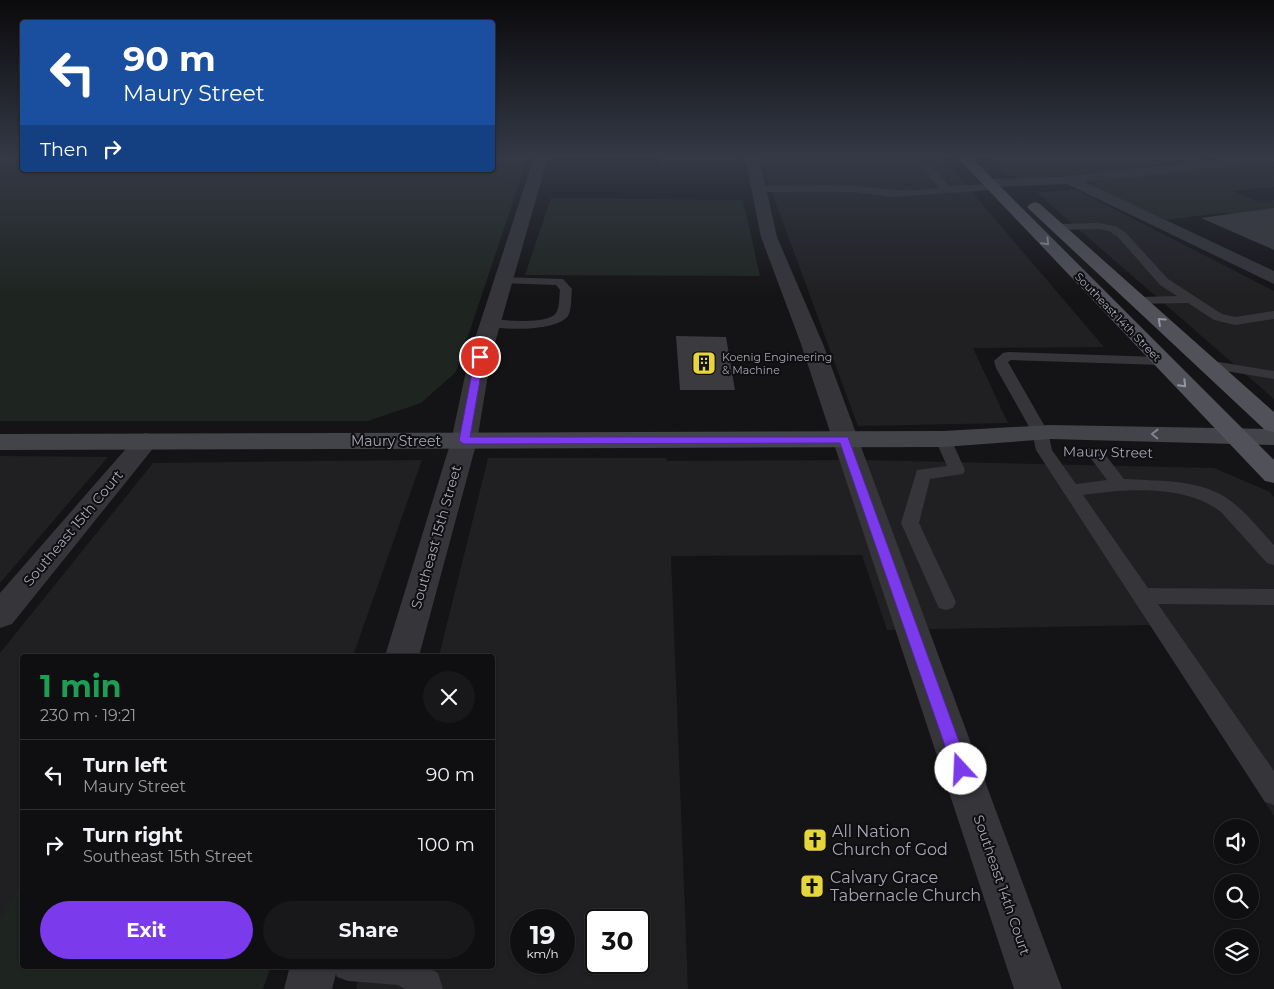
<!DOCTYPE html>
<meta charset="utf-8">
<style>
:root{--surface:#0f0e10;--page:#181719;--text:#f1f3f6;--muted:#9b9c9f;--line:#2f2e30;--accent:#7c3aed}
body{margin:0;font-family:Montserrat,sans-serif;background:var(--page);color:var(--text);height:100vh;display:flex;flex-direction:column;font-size:19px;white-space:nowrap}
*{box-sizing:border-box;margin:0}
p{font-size:16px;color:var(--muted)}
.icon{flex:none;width:28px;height:28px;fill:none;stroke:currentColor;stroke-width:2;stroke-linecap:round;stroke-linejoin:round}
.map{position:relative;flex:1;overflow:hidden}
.sheet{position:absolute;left:20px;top:654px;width:475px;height:315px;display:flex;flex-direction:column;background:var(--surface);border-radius:5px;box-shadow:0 1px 4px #0004,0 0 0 1px var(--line)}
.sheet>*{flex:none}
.guide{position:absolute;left:20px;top:20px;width:475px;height:152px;border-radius:5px;box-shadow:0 1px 4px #0004,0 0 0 1px var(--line);background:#1a4fa0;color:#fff;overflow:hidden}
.buttons{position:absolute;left:1214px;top:819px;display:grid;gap:10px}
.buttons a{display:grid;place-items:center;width:45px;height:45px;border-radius:50%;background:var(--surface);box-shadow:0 1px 4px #0004,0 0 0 1px var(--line);font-size:25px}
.speed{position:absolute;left:510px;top:909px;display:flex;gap:10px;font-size:25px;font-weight:700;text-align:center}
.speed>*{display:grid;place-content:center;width:65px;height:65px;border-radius:50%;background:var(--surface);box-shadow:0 1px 4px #0004,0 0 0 1px var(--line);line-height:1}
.speed small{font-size:12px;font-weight:400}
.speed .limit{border:2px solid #111;border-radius:8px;background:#fff;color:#111}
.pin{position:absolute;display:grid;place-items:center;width:42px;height:42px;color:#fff;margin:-21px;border:2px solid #fff;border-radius:50%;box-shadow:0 1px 5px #0007}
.me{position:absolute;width:55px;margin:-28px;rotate:340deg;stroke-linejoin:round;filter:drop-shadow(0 0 4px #0008)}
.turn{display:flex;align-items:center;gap:18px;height:105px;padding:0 20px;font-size:22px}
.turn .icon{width:65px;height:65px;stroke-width:2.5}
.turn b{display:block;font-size:35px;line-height:42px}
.then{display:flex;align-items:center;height:48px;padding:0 20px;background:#0003;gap:10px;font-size:19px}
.round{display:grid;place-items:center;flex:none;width:52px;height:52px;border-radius:26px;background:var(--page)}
.head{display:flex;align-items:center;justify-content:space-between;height:85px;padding:0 20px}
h1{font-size:30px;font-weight:700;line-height:38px;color:#1e9e55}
.action{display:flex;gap:10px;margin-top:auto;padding:10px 20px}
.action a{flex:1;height:58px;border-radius:30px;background:var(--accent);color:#fff;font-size:20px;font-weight:700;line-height:58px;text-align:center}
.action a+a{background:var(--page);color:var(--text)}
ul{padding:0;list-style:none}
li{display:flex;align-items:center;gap:15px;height:70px;padding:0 20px;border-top:1px solid var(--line)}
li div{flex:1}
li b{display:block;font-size:19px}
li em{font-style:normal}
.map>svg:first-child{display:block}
.built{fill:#202022;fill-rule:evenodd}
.green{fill:#1e2520}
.building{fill:#3b3b3f}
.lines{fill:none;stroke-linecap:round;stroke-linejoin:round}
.service{fill:#35353a;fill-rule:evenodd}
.minor{fill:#35353a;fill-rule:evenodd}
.tertiary{fill:#35353a;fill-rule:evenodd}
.secondary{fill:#43434a;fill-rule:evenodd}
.primary{fill:#515159;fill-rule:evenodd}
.oneway{stroke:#9596a3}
.oneway2{stroke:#838490}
.route{fill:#7c3aed;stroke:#51269a}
.labels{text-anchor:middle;stroke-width:4;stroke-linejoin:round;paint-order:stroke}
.far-street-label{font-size:11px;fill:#a6a7b5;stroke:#0f0e10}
.far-poi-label{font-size:11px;fill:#a6a7b5;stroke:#0f0e10;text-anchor:start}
.street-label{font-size:14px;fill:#a6a7b5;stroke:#0f0e10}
.near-poi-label{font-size:16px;fill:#a6a7b5;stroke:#0f0e10;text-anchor:start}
</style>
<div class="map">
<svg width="1274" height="989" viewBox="0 0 1274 989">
<rect width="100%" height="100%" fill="#141315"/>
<path class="built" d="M 761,157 L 942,157 L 1104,347 L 973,348 L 1008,423 L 858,426 L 760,160 Z
M 1075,189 L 1274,291 L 1274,399 L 1037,193 Z
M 0,456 L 108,457 L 0,583 Z
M 488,458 L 666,458 L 667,461 L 861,460 L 1214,468 L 1270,492 L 1274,497 L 1274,816 L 1151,625 L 887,630 L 862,555 L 671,556 L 688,989 L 356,989 L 362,966 L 492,966 L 492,656 L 439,656 ZM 521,920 L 564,920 L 564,962 L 521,962 ZM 596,920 L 639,920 L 639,962 L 596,962 Z
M 422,460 L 353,656 L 22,656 L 22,966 L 0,989 L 0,653 L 153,463 Z"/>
<path class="green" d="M 0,157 L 22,157 L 22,170 L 492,170 L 493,157 L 528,157 L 456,372 L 421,403 L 368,421 L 0,421 Z
M 657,157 L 739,157 L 740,165 L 659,166 Z
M 989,157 L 1226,157 L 1143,166 L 1136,169 L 1021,179 L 1009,175 Z
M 1255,163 L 1274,164 L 1274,187 L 1233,191 L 1260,202 L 1274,200 L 1274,227 L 1234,214 L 1220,213 L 1166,220 L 1097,188 L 1089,182 Z
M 551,198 L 743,200 L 760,276 L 525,275 Z
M 22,883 L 22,966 L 271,966 L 263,989 L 0,989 L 0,921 Z"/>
<path class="building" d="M 1274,208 L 1274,250 L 1201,218 Z
M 676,336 L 726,337 L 735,390 L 680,390 Z"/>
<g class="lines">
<path class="service" d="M 927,165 L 930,166 L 949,186 L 993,184 L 998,187 L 993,190 L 890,197 L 854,192 L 759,192 L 754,189 L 759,186 C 791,186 824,184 855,186 C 886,189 908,193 939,188 L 923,168 Z
M 1100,223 L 1117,227 L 1126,233 L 1168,279 L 1222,314 L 1235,317 L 1274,311 L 1274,319 L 1235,325 L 1214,320 L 1188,303 L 1134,304 L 1132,301 L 1138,297 L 1177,296 L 1160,285 L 1118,237 L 1109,231 L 1100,229 L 1057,230 L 1052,227 L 1057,224 Z
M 503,277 L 563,279 L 572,289 C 571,297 572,309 568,316 C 556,332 503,330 485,326 L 484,323 L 490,319 C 503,320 548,325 556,313 C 560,307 559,296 560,290 L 556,285 L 499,283 L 497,281 L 499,279 Z
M 1008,352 L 1160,357 L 1167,361 L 1160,365 L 1011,360 L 1008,362 L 1048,432 L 1052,450 L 1076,484 L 1107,480 L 1086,452 L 1088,448 L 1100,448 L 1124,479 C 1156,481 1197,479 1225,497 C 1244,509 1259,529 1274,545 L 1274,565 L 1267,563 L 1221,512 C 1185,484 1125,489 1083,495 L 1148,588 L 1274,589 L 1274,605 L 1158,604 L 1274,771 L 1274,805 L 1265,802 L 1036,450 L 1032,432 L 996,368 L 994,361 L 1003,353 Z
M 1207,360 L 1274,371 L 1274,379 L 1202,367 L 1200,364 L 1202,361 Z
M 943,434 L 949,436 L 951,439 L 965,470 L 963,474 L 930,479 L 919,523 L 956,602 L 953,608 L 946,610 L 939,608 L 936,602 L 901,523 L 917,470 L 947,466 L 935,439 L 937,436 Z
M 333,966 L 425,966 L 438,973 L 443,989 L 405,989 L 398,985 L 348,981 L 337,977 Z"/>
<path class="minor" d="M 534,157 L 548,157 L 491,357 L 477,441 L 473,446 L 464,449 L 455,446 L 451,441 L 469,357 Z
M 745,157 L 759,157 L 777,237 L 823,344 L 1062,989 L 1014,989 L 801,344 L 761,237 Z
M 1243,157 L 1274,157 L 1274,162 L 1085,182 L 1274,271 L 1274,284 L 1067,184 L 989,187 L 984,186 L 982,183 L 984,180 L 989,179 L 1058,177 Z
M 146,433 L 155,436 L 159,441 L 155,446 L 12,624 L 0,628 L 0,593 L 137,436 Z"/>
<path class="tertiary" d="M 464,433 L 473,436 L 477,441 L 419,656 L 385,656 L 451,441 L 455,436 Z
M 290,966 L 338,966 L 332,989 L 284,989 Z"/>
<path class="secondary" d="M 1050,425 L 1274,429 L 1274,445 L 1050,439 L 943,447 L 0,450 L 0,434 L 943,431 Z"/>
<path class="primary" d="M 957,157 L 971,157 L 1274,460 L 1274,483 L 1265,481 Z
M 1035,202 L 1040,204 L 1274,412 L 1274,432 L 1265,430 L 1030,210 L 1027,207 L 1030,204 Z"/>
</g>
<defs><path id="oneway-chevron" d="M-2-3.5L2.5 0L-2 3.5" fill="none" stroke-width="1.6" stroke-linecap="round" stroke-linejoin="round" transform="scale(1.25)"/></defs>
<g class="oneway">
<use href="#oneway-chevron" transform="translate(1046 242) rotate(46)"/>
<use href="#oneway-chevron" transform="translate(1161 321) rotate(-138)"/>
<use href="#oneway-chevron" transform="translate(1183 384) rotate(45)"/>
</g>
<use class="oneway2" href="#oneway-chevron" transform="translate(1155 434) rotate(-179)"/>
<linearGradient id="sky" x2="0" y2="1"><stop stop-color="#0b0a0c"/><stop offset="0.53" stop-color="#343946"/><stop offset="1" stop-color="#343946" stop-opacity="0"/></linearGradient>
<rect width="1274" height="296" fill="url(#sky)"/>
<path class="route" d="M 480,354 L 484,357 L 470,437 L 848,437 L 969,769 L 967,774 L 961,777 L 955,774 L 953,769 L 840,443 L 464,444 L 459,441 L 475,357 Z"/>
<defs>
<g id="building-square" transform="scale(1.25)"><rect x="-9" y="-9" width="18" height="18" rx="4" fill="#e7d63a" stroke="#0f0e10"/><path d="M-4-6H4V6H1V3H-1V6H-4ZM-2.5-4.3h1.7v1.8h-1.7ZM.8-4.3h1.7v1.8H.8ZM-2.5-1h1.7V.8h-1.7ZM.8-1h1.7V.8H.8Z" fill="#111"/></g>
<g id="church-square" transform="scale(1.25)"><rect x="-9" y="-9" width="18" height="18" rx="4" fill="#e7d63a" stroke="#0f0e10"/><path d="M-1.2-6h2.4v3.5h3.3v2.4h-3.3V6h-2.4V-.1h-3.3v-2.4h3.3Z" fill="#111"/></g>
</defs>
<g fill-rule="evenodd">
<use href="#building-square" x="704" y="363"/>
<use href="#church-square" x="815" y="840"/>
<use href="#church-square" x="812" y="886"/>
</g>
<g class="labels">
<g class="far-street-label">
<text transform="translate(1118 317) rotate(46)" y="4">Southeast 14th Street</text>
</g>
<g class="far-poi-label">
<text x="722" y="361">Koenig Engineering<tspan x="722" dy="13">&amp; Machine</tspan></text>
</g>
<g class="street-label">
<text x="396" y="446">Maury Street</text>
<text transform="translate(1108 452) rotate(1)" y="5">Maury Street</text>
<text transform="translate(73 528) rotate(-50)" y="5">Southeast 15th Court</text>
<text transform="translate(436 537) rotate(-74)" y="5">Southeast 15th Street</text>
<text transform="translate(1002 885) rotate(71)" y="5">Southeast 14th Court</text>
</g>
<g class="near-poi-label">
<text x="832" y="837">All Nation<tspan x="832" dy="18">Church of God</tspan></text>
<text x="830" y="883">Calvary Grace<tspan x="830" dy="18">Tabernacle Church</tspan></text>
</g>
</g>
</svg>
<div class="buttons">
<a><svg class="icon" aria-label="sound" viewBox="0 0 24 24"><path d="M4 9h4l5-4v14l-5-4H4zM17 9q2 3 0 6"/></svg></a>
<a><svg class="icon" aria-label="search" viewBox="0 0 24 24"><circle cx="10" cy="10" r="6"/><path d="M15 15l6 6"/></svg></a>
<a><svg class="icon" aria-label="layers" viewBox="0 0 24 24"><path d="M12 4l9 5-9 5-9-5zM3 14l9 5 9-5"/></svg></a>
</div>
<div class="speed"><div>19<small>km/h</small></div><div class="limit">30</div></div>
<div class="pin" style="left:480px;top:357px;background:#d93025"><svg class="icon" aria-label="arrive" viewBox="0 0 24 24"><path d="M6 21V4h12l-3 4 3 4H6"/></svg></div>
<svg class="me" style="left:961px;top:769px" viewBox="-20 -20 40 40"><circle r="19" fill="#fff"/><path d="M0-13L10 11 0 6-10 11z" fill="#7c3aed"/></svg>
<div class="guide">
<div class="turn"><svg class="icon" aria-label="left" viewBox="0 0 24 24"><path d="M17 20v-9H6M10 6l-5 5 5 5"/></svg><div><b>90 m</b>Maury Street</div></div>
<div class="then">Then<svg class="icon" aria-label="right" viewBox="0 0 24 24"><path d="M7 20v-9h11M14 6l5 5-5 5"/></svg></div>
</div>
<section class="sheet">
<div class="head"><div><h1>1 min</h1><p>230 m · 19:21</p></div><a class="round"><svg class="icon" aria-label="close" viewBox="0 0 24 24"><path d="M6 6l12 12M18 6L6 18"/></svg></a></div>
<ul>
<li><svg class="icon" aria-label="left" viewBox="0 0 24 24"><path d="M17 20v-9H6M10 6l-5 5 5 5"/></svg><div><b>Turn left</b><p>Maury Street</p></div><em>90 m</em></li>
<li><svg class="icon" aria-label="right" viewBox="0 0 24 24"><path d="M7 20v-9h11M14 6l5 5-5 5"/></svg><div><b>Turn right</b><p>Southeast 15th Street</p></div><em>100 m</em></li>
</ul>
<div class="action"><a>Exit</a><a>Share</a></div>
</section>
</div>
